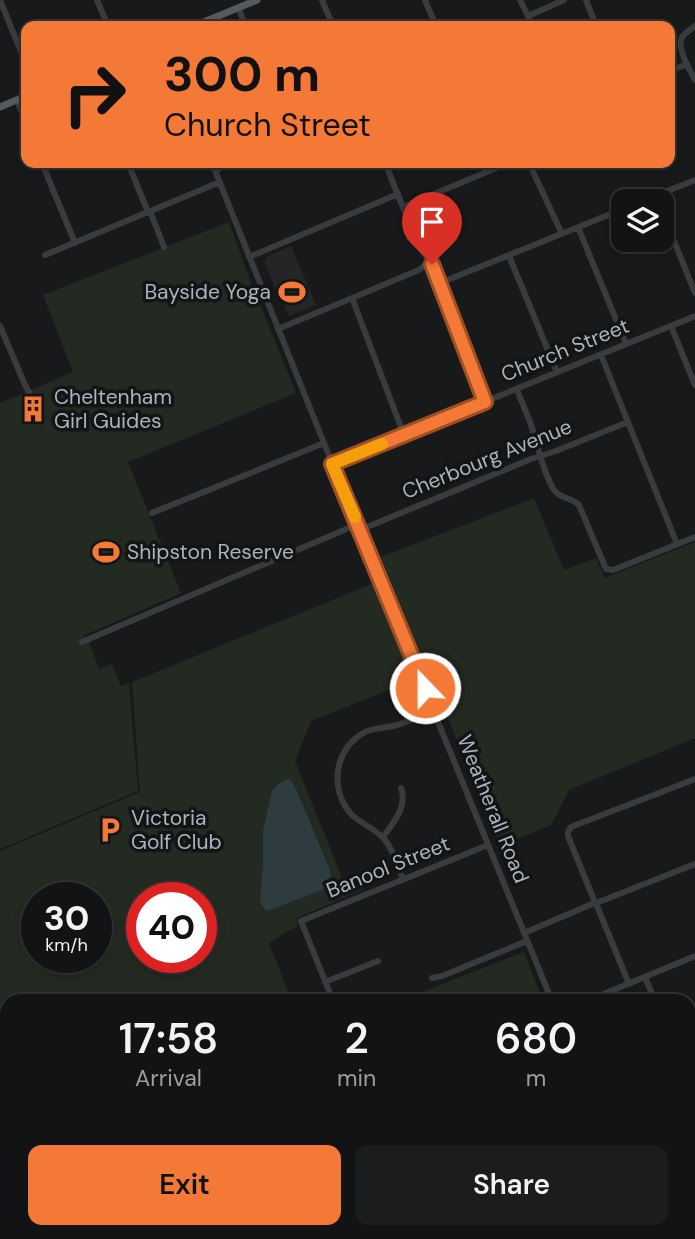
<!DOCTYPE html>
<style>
:root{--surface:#121314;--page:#1b1c1d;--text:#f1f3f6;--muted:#9c9ea0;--line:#313234;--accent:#f47937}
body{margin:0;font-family:"DM Sans",sans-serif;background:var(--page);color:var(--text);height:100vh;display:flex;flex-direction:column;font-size:26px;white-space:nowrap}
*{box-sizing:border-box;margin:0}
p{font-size:23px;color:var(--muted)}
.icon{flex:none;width:38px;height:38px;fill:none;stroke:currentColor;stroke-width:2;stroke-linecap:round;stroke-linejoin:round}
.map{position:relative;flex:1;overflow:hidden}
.side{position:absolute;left:0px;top:994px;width:696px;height:245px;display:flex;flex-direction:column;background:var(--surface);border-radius:21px 21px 0 0;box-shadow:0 4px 10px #0003,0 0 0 2px var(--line)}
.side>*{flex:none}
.hud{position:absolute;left:21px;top:21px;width:654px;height:147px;border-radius:14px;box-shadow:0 4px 10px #0003,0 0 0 2px var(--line);background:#f47937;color:#111;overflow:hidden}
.controls{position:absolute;left:611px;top:189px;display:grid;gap:14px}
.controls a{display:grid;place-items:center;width:63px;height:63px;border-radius:14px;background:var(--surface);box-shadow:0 4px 10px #0003,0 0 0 2px var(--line);font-size:35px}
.speed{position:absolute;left:21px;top:882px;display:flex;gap:14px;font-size:35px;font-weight:700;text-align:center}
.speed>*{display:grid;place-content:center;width:91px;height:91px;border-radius:50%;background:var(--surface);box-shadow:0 4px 10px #0003,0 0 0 2px var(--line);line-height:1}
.speed small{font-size:18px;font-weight:400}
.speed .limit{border:10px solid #d22;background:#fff;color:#111}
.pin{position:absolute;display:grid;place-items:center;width:60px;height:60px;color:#fff;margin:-72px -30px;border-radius:50% 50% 50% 0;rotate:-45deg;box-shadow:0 0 7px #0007}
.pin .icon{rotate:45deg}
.me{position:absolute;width:77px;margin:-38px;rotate:338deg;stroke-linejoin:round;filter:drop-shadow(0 0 5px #0008)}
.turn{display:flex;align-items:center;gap:24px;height:147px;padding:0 28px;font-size:32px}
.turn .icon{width:91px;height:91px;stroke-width:2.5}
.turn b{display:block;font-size:49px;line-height:60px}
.eta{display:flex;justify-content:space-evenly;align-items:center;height:119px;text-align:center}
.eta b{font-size:42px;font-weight:600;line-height:49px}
.button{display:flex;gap:14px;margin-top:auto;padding:14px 28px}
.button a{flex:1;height:80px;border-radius:14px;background:var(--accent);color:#111;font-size:28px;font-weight:600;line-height:80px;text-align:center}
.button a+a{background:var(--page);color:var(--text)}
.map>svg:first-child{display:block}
.built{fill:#242527}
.green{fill:#232a22;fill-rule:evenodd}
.water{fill:#2e3c3f}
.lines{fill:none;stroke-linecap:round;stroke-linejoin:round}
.minor{stroke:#393c3f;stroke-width:6}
.major{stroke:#555a5e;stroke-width:7}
.route-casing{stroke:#9f4f24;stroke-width:18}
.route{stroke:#f47937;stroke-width:12}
.slow{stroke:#f59e0b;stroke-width:12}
.labels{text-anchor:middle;stroke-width:7;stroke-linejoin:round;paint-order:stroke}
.poi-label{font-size:21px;fill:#aab4ba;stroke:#131415;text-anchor:start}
.street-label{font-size:21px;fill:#aab4ba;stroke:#131415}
</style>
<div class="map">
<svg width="695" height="1239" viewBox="0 0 695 1239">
<rect width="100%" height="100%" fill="#18191a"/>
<path class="built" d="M 291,246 L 316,305 L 289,316 L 282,299 L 280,300 L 264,261 L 266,260 L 266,257 Z"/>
<path class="green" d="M 229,222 L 250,280 L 296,393 L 128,462 L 181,593 L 83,636 L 89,642 L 99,669 L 112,664 L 121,686 L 129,683 L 138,791 L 0,849 L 0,403 L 73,372 L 43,295 Z
M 534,498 L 564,570 L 596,558 L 605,578 L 695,542 L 695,738 L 569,790 L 551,825 L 501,846 L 381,557 Z
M 374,583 L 414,680 L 311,721 L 295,761 L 347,890 L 360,885 L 364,889 L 297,918 L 297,927 L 288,931 L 269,943 L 292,1001 L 7,1001 L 7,1232 L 636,1232 L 639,1239 L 0,1239 L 0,851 L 140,792 L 132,682 ZM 37,898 L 96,898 L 96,957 L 37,957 ZM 142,898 L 201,898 L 201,957 L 142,957 Z
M 524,952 L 543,1001 L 399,1001 Z"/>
<path class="water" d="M 288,779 L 292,782 L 296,789 L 329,868 C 332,878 331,884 322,890 L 270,910 L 266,910 L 262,906 L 260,899 L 263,867 L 263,831 L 272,791 L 278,784 Z"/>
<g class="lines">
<path class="minor" d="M 0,0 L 26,64
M 97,0 L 108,26
M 322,0 L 333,26
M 425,0 L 436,26
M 520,0 L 528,16 L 531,26
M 586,0 L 596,26
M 238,8 L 246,26
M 528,16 L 564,0
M 695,26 C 691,29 685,33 682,37 C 676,48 690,70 695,80
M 670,71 L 687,64
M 17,100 L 26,124
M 42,163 L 75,243
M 128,163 L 148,212
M 212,163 L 324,443 L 552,1001
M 385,163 L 419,247 L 433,266 L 485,402
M 529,163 L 562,234
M 215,170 L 233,163
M 642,201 L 695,180
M 403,207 L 508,163
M 150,211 L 164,247
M 578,227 L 626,344
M 672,236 L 695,293
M 45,255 L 220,182
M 509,256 L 557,372
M 249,257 L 398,194
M 440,283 L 623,209
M 352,298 L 404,435
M 0,326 L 25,385 L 29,392
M 671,326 L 695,385
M 278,329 L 419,270 L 430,261
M 601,355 L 677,544
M 517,389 C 521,401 527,413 531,425 C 536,439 546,483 556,492 C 562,499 573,498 579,505 L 606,569 L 613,570 L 695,537
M 332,464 L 695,316
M 152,513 L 324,443
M 360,530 L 531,459 L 556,451 L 628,422
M 82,642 L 358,524
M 383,837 C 393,823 408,807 401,788
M 403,879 C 398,867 394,851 385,840 C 376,829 361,824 351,814 C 328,788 335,746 367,731 C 376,728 384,728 393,726 C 407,723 421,716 434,711
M 594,900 L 568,836 L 568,832 L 571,827 L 695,779
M 599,902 L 695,864
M 597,906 L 629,984
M 524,933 L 592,904
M 645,977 L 655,1001
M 432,978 L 442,976 L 527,941
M 325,982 L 378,961
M 333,1001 L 301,921 L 488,845
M 587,1001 L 695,956
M 690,1083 L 695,1096
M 645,1232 L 648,1239"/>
<path class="major" d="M 194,26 L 257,0
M 0,107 L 26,96"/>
</g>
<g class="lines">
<g class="route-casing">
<path id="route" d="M 425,688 L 332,464 L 485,402 L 432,264"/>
</g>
<use href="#route" class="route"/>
<path class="slow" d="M 355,517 L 332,464 L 382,444"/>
</g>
<defs>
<g id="stadium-bare" transform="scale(2.1)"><path d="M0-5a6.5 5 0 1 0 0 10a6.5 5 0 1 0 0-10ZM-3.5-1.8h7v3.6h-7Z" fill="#f47937" stroke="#131415" stroke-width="2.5" paint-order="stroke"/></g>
<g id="building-bare" transform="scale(2.1)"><path d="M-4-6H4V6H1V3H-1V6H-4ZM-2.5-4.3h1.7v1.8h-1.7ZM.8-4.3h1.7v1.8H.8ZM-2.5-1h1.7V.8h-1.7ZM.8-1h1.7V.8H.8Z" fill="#f47937" stroke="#131415" stroke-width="2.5" paint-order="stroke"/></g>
<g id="parking-bare" transform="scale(2.1)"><path d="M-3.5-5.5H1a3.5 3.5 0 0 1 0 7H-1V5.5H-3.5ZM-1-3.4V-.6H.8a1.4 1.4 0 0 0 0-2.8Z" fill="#f47937" stroke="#131415" stroke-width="2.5" paint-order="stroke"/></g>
</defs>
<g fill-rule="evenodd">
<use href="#stadium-bare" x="292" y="292"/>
<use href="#building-bare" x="33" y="409"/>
<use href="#stadium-bare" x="106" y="552"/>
<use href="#parking-bare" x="110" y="830"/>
</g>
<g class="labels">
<g class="poi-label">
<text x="271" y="299" text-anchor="end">Bayside Yoga</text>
<text x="54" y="404">Cheltenham<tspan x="54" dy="24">Girl Guides</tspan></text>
<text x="127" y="559">Shipston Reserve</text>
<text x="131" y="825">Victoria<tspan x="131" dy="24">Golf Club</tspan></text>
</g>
<g class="street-label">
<text transform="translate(565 350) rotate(-22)" y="7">Church Street</text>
<text transform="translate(487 459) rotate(-22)" y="7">Cherbourg Avenue</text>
<text transform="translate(493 809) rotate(68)" y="7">Weatherall Road</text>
<text transform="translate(388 867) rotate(-22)" y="7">Banool Street</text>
</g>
</g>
</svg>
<div class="controls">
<a><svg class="icon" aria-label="layers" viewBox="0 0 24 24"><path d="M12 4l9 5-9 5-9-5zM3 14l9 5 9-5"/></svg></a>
</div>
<div class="speed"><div>30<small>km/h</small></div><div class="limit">40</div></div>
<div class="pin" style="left:432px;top:264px;background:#d93025"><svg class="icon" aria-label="arrive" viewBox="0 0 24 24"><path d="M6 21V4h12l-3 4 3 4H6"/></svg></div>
<svg class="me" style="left:425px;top:688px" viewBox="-20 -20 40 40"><circle r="17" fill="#f47937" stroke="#fff" stroke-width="3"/><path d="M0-11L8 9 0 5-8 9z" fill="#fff"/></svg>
<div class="hud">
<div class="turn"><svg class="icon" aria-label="right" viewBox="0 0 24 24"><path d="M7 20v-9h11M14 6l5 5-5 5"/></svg><div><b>300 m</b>Church Street</div></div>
</div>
<section class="side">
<div class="eta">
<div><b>17:58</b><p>Arrival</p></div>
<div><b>2</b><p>min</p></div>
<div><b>680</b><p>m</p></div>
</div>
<div class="button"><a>Exit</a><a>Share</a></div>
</section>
</div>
